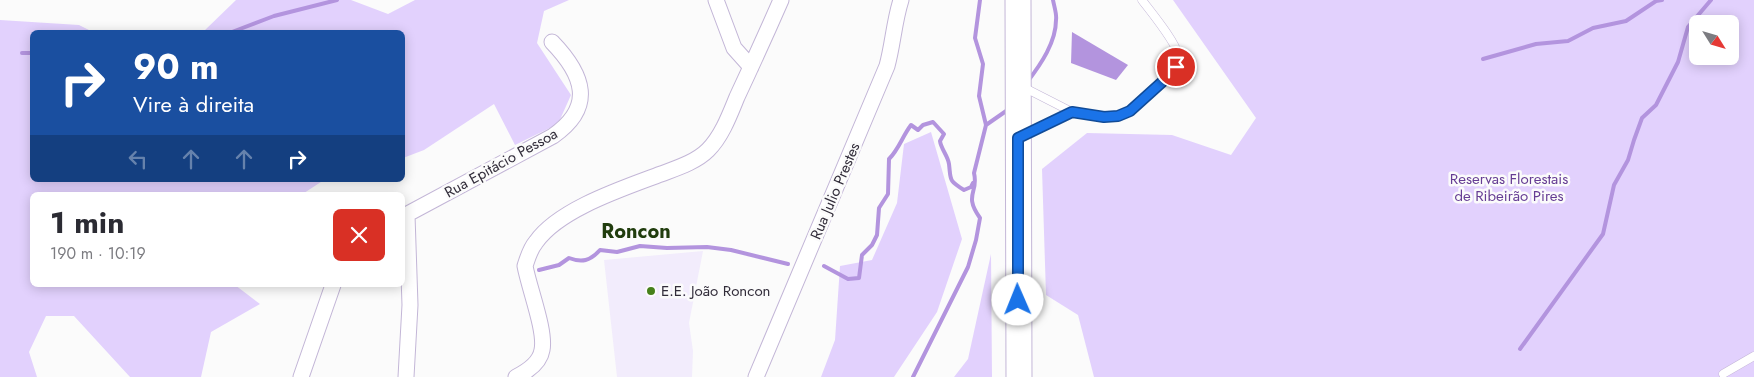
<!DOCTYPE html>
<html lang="pt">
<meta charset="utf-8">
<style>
:root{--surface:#fff;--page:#f7f7f7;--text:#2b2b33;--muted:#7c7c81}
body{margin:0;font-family:Jost,sans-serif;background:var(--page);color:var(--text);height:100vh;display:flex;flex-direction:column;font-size:19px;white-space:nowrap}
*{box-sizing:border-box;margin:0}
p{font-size:16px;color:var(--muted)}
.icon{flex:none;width:28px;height:28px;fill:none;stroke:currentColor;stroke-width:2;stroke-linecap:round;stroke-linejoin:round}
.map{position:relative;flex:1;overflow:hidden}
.side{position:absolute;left:30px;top:192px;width:375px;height:95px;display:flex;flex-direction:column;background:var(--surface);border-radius:8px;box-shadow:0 2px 12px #0003}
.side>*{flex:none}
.guide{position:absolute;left:30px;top:30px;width:375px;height:152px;border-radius:8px;box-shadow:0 2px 12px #0003;background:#1a4fa0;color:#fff;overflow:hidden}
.needle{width:32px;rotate:127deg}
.tools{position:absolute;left:1689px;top:15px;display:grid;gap:10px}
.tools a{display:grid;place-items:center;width:50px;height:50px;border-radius:8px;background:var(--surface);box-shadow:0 2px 12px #0003;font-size:25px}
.pin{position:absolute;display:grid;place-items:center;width:42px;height:42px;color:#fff;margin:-21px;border:2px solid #fff;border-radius:50%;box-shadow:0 1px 5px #0007}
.me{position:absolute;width:55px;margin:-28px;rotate:359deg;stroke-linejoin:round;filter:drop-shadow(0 0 4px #0008)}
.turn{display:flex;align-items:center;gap:18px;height:105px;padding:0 20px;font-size:22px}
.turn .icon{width:65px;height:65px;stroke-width:2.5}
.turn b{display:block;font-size:35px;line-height:42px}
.lanes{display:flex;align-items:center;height:48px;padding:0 20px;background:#0003;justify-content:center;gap:25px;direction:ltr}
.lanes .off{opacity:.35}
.round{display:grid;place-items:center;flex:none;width:52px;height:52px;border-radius:8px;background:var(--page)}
.summary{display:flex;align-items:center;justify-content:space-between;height:85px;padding:0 20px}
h1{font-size:30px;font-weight:700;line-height:38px}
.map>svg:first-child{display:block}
.built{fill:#f2ecfc}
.green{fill:#e2d1fd;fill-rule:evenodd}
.water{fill:#b394de}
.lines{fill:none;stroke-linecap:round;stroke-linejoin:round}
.stream{stroke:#b394de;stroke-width:4}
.service-casing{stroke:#c3b6d7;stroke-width:9}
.minor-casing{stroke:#c3b6d7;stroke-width:17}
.trunk-casing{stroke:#c3b6d7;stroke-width:27}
.service{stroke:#fff;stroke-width:8}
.minor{stroke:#fff;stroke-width:15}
.trunk{stroke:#fff;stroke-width:25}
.route-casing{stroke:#114b97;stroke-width:12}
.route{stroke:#1a73e8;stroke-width:9}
.poi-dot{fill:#46801a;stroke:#fbfbfb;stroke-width:2}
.labels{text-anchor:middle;stroke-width:5;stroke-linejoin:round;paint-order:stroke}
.street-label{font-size:15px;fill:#322d3a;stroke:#fbfbfb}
.park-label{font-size:15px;fill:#663d94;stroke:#fbfbfb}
.poi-label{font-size:15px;fill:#322d3a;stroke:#fbfbfb;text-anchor:start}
.district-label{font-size:20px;font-weight:bold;fill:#213d0e;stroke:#fbfbfb}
</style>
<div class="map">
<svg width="1754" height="377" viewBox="0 0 1754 377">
<rect width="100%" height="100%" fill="#fbfbfb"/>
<path class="built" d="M 703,251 L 689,323 L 693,351 L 692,377 L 617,377 L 604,260 Z"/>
<path class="green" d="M 236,0 L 351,0 L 388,14 L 415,0 L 569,0 L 544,11 L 537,43 L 571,95 L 558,124 L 515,145 L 494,104 L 424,150 L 403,158 L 402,32 L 203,32 Z
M 1173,0 L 1754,0 L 1754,377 L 1094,377 L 1078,315 L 1046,295 L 1042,169 L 1087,133 L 1172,135 L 1231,155 L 1256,118 ZM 1698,24 L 1730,24 L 1730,56 L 1698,56 Z
M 0,20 L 79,25 L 93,32 L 32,32 L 32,180 L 324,180 L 301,195 L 32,195 L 32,285 L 235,285 L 260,304 L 211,332 L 201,377 L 130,377 L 74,316 L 46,316 L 29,352 L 37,377 L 0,377 Z
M 931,132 L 962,239 L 937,312 L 894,377 L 821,377 L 835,340 L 840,266 L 872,260 L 897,203 L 904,144 Z
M 991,254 L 992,377 L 954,377 L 968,359 Z"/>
<path class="water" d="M 1072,32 L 1128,65 L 1116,80 L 1071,63 Z"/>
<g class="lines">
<path class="stream" d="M 232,32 L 274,16 L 337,0
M 22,53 L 32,53
M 1483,59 L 1536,44 L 1568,41 L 1593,28 L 1626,21 L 1656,1 L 1662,0
M 1028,81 C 1041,64 1056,42 1056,20 C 1057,14 1054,6 1053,0
M 986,125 L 1009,109
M 824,266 L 848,279 L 859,278 L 862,255 L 872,245 L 877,235 L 879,208 L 888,194 L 889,159 C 899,149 902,137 911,125 L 918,130 L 923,125 L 933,122 L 944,134 L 940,141 C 941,149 948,156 949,164 C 951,180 948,180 964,190 L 971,187 L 973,183
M 539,270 L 559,265 L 569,258 C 582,263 590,261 600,250 L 617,252 L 640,246 L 667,248 L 707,247 L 731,250 L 788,264
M 1520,349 L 1603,234 L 1614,185 L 1628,160 L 1634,140 L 1642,118 L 1656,105 L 1678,62 L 1688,27 L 1711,0
M 913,377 L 968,267 L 976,240 L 980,218 C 963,194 979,193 974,173 L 986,125 L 979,96 L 983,64 L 975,38 L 980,0"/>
<g class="service-casing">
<path id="service" d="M 1023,87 L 1072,112 L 1104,117 L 1117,116 L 1130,111 L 1171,74 C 1175,68 1178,62 1178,55 C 1176,42 1151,12 1142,0
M 1022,136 L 1072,112
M 1723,374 L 1754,356"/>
</g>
<g class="minor-casing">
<path id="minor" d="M 716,0 L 734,48 L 751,67
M 402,217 L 553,136 C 595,107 584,75 552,42
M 301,377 L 333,285
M 406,377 L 410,305 L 407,215
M 516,377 C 528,371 540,363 542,350 C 546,331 529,288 525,266 C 528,257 530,249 536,242 C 559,209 624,188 661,174 C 677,168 696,162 708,150 C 722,136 730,114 737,97 C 752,65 767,32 781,0
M 756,377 L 887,66 C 893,44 894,22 901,0"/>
</g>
<g class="trunk-casing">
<path id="trunk" d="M 1018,0 L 1019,377"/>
</g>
<use href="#service" class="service"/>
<use href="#minor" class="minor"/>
<use href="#trunk" class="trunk"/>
</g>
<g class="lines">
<g class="route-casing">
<path id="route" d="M 1018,300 L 1018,138 L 1072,112 L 1104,117 L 1118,116 L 1130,111 L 1171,74 L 1176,67"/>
</g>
<use href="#route" class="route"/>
</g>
<circle class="poi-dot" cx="651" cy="291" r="5"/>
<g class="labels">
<g class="street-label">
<text transform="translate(501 163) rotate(-29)" y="5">Rua Epitácio Pessoa</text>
<text transform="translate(835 191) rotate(-67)" y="5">Rua Julio Prestes</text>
</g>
<g class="park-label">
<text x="1509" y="184">Reservas Florestais<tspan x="1509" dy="17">de Ribeirão Pires</tspan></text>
</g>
<g class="poi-label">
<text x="661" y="296">E.E. João Roncon</text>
</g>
<g class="district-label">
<text x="636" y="238">Roncon</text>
</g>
</g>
</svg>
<div class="tools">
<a><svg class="needle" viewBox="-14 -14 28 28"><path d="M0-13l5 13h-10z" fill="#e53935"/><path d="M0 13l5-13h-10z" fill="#7c7c81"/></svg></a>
</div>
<div class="pin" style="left:1176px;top:67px;background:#d93025"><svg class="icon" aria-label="arrive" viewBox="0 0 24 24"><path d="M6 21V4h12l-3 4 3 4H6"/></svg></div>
<svg class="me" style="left:1018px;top:300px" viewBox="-20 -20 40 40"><circle r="19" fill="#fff"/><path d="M0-13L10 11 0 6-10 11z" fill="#1a73e8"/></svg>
<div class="guide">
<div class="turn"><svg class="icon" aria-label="right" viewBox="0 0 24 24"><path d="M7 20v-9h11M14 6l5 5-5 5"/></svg><div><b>90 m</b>Vire à direita</div></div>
<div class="lanes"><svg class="icon off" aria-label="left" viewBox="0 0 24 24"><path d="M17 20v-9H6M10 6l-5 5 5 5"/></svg><svg class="icon off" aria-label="ahead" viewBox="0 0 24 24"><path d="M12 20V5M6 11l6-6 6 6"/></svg><svg class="icon off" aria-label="ahead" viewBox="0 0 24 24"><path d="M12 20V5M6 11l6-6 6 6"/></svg><svg class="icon" aria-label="right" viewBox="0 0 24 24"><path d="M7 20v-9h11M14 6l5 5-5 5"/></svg></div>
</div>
<section class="side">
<div class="summary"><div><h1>1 min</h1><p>190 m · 10:19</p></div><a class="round" style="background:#d93025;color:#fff"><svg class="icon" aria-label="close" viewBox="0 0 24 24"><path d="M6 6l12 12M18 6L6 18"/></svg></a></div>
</section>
</div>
